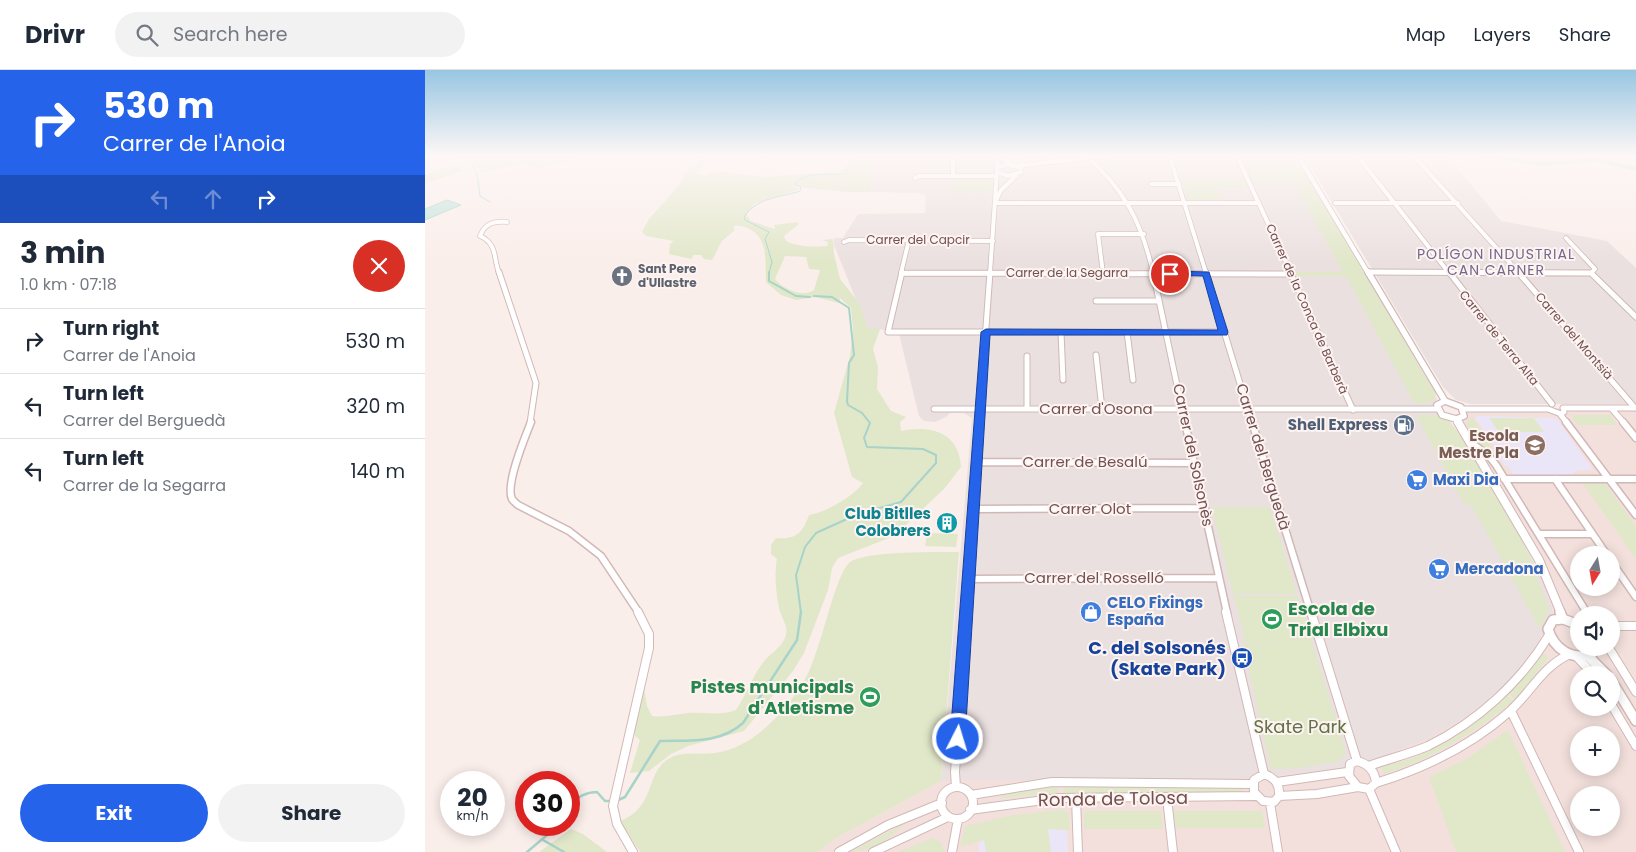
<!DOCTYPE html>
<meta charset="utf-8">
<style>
:root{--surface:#fff;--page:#f2f2f3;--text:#1f2937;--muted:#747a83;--line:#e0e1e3;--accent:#2563eb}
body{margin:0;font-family:Poppins,sans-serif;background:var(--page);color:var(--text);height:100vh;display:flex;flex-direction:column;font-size:19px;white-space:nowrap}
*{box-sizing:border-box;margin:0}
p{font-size:16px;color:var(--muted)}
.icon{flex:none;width:28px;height:28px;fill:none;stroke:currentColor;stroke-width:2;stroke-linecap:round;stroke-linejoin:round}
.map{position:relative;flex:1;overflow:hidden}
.panel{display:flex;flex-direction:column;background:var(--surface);width:425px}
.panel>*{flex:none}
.hud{background:#2563eb;color:#fff;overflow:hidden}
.needle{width:32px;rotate:191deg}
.fabs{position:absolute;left:1145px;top:476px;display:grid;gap:10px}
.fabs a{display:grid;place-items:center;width:50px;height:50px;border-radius:50%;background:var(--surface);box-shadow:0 2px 12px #0003;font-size:25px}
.speed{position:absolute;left:15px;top:701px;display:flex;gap:10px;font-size:25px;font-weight:700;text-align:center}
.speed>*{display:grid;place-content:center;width:65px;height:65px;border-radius:50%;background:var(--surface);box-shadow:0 2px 12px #0003;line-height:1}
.speed small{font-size:12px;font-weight:400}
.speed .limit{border:8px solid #d22;background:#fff;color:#111}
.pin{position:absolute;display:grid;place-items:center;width:42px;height:42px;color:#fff;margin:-21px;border:2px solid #fff;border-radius:50%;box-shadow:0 1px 5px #0007}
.me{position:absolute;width:55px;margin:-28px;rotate:5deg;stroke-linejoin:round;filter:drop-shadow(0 0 4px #0008)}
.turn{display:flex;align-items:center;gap:18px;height:105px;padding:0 20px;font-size:22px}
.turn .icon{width:65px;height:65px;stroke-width:2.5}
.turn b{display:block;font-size:35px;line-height:42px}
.lanes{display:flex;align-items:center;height:48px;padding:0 20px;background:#0003;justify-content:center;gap:25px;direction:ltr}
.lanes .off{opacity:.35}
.round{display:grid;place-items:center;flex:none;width:52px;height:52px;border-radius:26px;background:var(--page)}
.overview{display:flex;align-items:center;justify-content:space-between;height:85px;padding:0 20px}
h1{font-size:30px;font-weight:700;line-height:38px}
.cta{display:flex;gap:10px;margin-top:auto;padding:10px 20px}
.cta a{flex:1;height:58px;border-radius:30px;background:var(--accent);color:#fff;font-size:20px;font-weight:700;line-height:58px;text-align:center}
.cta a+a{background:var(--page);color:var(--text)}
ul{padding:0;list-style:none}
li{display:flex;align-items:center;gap:15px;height:65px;padding:0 20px;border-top:1px solid var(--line)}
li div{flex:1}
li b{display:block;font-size:19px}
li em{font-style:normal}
header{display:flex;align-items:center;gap:30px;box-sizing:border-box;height:70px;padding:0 25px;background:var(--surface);border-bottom:1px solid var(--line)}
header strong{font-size:24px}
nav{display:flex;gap:28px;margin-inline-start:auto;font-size:18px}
.search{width:350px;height:45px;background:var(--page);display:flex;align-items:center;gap:12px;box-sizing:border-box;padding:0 18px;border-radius:28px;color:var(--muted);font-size:19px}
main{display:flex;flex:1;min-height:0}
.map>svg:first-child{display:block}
.residential{fill:#f3e0dc;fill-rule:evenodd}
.industrial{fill:#eae0df}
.education{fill:#ebe6f7}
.green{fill:#e1e7c9;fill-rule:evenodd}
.water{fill:#c0e2da;stroke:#a7d3c9}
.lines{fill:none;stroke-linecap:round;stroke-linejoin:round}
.stream-far2{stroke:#a7d3c9;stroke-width:1}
.stream-far1{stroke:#a7d3c9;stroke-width:2}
.stream{stroke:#a7d3c9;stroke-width:2.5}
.river{fill:#c0e2da;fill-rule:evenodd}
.minor-far3-casing{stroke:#d1b8b6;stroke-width:5.5}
.minor-far2-casing{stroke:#d1b8b6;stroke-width:7}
.minor-far1-casing{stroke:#d1b8b6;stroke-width:9}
.minor-casing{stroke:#d1b8b6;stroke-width:10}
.tertiary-far3-casing{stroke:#d1b8b6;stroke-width:6}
.tertiary-far2-casing{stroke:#d1b8b6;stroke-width:8}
.tertiary-far1-casing{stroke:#d1b8b6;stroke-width:10}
.tertiary-casing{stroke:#d1b8b6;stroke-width:12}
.minor-far3{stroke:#fff;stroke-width:4}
.minor-far2{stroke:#fff;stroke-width:5}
.minor-far1{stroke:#fff;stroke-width:6}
.minor{stroke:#fff;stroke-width:8}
.tertiary-far3{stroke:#fff;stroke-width:4.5}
.tertiary-far2{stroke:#fff;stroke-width:5.5}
.tertiary-far1{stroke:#fff;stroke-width:8}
.tertiary{stroke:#fff;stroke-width:9}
.route{fill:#2563eb;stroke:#184099}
.labels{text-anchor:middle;stroke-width:4;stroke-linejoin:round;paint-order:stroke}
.far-street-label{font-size:12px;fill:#735051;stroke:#fdf3f0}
.far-worship-label{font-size:12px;font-weight:bold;fill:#5b616d;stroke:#fdf3f0;text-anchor:start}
.far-neighbourhood-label{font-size:14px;letter-spacing:1px;fill:#73688e;stroke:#fdf3f0}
.street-label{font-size:15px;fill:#735051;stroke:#fdf3f0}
.service-label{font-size:15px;font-weight:bold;fill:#4e5e75;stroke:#fdf3f0;text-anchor:end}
.education-label{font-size:15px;font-weight:bold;fill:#785e54;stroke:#fdf3f0;text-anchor:end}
.shop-label{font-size:15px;font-weight:bold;fill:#366cbe;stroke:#fdf3f0;text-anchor:start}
.culture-label{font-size:15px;font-weight:bold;fill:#0d838f;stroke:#fdf3f0;text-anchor:end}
.near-leisure-label{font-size:18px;font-weight:bold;fill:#27864d;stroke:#fdf3f0;text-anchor:start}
.near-transit-label{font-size:18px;font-weight:bold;fill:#164399;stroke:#fdf3f0;text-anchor:end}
.near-park-label{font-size:18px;fill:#637146;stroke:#fdf3f0}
.near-street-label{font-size:18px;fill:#735051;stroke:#fdf3f0}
</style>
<header>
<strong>Drivr</strong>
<div class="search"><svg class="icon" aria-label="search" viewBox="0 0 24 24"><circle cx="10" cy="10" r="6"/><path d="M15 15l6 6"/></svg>Search here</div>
<nav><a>Map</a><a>Layers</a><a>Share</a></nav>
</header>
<main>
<section class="panel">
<div class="hud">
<div class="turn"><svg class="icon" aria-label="right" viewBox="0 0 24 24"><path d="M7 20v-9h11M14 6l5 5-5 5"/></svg><div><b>530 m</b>Carrer de l'Anoia</div></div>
<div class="lanes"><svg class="icon off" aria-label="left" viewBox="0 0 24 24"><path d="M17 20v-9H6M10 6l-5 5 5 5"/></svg><svg class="icon off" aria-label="ahead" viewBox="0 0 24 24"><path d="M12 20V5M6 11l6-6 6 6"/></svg><svg class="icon" aria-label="right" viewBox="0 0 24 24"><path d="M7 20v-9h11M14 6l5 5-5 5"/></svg></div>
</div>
<div class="overview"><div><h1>3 min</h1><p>1.0 km · 07:18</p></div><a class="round" style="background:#d93025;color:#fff"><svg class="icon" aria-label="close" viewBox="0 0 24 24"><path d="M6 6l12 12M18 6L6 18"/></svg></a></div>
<ul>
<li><svg class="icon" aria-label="right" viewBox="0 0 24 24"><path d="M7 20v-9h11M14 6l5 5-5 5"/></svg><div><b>Turn right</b><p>Carrer de l'Anoia</p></div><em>530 m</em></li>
<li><svg class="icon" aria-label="left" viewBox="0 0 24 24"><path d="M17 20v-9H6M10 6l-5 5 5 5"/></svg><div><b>Turn left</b><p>Carrer del Berguedà</p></div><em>320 m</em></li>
<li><svg class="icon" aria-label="left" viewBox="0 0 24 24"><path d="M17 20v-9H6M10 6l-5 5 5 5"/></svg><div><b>Turn left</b><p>Carrer de la Segarra</p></div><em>140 m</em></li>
</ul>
<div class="cta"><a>Exit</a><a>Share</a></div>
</section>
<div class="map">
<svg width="1211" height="782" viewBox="0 0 1211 782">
<rect width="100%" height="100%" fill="#faeeea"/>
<path class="residential" d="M 1211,338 L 1211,782 L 392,782 L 413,767 L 516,711 L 820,706 L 1110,502 L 1114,502 L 1114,490 L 1031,349 L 1036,348 L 1038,339 ZM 1154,485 L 1186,485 L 1186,518 L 1154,518 ZM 1154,545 L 1186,545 L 1186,578 L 1154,578 ZM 1154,605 L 1186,605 L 1186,638 L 1154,638 ZM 1154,665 L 1186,665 L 1186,698 L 1154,698 ZM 1154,725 L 1186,725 L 1186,758 L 1154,758 Z"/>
<path class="industrial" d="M 450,84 L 579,84 L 579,87 L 586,93 L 596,95 L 653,87 L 656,86 L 655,84 L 867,84 L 1115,503 L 1128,542 L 1110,578 L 1080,615 L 1033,652 L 999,670 L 952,688 L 908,699 L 822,708 L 516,711 L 547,348 L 539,343 L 525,343 L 521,347 L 510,352 L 499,351 L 494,346 L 474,264 L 455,259 L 443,259 L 409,175 L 409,168 L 418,168 L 433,144 L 500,143 L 501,126 L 492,123 L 446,122 Z
M 878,84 L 1021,84 L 1076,151 L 1182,171 L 1211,198 L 1211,334 L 1046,334 L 1031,330 L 1018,317 Z"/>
<path class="education" d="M 1052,346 L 1131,348 L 1168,400 L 1153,400 L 1148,403 L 1151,406 L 1089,406 L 1083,396 L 1080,396 L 1068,377 L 1070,376 L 1050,348 Z
M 623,759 L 642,760 L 643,782 L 554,782 L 554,771 L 589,762 Z"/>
<path class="green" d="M 28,84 L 152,84 L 152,91 L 112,98 L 99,94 L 57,102 L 44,88 L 33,88 Z
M 274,84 L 281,84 L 279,96 L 270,101 L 272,105 L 281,105 L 287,101 L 340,107 L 413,102 L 419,99 L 430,84 L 450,84 L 446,122 L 422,122 L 363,116 L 376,119 L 330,133 L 321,144 L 326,151 L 350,159 L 349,155 L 372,152 L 374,154 L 359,166 L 361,171 C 374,177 388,177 402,176 L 403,172 L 397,170 L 408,169 L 409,184 L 415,209 L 435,234 L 443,259 L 455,259 L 448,279 L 453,297 L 452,319 L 466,341 L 481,347 L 475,352 L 476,361 C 506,355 534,362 536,397 L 519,419 L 469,466 L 413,488 L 407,498 L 403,520 L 379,583 L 368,601 L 319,661 L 263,676 L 246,684 L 224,701 L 205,703 L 215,670 L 210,666 L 209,656 L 219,618 L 222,636 L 227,646 C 240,648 251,644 263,643 C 279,642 296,646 311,640 C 322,624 327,606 340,590 C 347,582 359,576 361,564 C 363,555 356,547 354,538 C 351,523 349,504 352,489 L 346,484 L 346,475 L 351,468 C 370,470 378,463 384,445 C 401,442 428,427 438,413 L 427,407 L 409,343 L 425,286 L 428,260 L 426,238 L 415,228 L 414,233 L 391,227 L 371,230 L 356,225 L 341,212 C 340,193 344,168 324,159 C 319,156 315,155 309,156 L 309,161 L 297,171 L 287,190 L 279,189 L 276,185 L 268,185 L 267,189 L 244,184 L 245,174 L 249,171 L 221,166 L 217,162 L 224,149 L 254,115 L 260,103 L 272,95 ZM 360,186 L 381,187 L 384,199 L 395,200 L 389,220 C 377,228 358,219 350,209 Z
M 605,84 L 640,84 L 643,87 L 606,91 Z
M 815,84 L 832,84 L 834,87 L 854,87 L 879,98 L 1000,306 L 1010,318 L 1011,325 L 1006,333 L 989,333 L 921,206 L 872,206 L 870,202 L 918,202 L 869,114 L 829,114 Z
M 35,97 L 38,101 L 0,113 L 0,105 L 18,98 Z
M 526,108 L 562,108 L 567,109 L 566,122 L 524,123 Z
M 756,108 L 819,108 L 823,118 L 792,118 L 796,131 L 768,131 L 763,129 Z
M 991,345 C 1002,345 1010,343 1020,349 C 1044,363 1097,472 1114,502 L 1110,502 L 1124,539 L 1115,559 L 1046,435 L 1040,434 L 1032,422 Z
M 1146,345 L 1187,345 L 1189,346 L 1186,347 L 1192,355 L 1153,355 Z
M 1047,346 L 1085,408 L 1081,408 C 1071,395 1042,368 1042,352 Z
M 1064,348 L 1109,348 L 1119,362 L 1074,362 Z
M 1156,411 L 1179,412 L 1211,456 L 1211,489 Z
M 787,437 L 845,437 L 872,524 L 808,524 Z
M 502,463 L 533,464 L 531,477 L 500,476 Z
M 534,482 L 516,711 L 413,767 L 392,782 L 215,782 L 195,751 C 202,748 209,744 214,738 C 228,723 225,699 245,688 C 258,681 276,685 290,683 C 328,678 361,641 379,611 C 396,584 409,505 425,492 C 440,481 512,482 534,482 Z
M 809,526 L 873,526 L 921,683 L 914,691 L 874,698 L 846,699 L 818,573 L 867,572 L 820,572 Z
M 1119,583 L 1124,587 L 1090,629 L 1084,624 Z
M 1082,626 L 1088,631 C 1048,664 1008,688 959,704 L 956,697 C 1002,688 1049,658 1082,626 Z
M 1083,660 L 1140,782 L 1031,782 L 1004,707 L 1041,689 Z
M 638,716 L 722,716 L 723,723 L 639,723 Z
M 633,717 L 633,723 L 577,728 L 575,726 L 575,724 Z
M 725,717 L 817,717 L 818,724 L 726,723 Z
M 636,740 L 644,743 L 645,760 L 623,759 L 626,782 L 561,782 L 559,770 L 535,777 L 540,756 L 588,745 Z
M 659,741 L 736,741 L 738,759 L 659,759 Z
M 749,741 L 837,741 L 840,758 L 751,758 Z
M 480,753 C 467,768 446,782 425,782 Z
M 146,759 L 158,764 L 182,782 L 114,782 Z
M 507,768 L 517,773 L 519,782 L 473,782 Z"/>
<path class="water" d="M 22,130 L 36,135 L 0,150 L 0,139 Z"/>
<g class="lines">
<path class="stream-far2" d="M 24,84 C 52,90 52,100 55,126 L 65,132
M 1116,84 L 1129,93
M 613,91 L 630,84
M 0,92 L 10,84
M 344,203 L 347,192 L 340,169 L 344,162 L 320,150 L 319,147 C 332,127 354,128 375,121 L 376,117 L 370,114 L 374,110 L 386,105 L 419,104 L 425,97 L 424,92 L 434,84"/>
<path class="stream-far1" d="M 344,202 L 344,211 L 371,226 L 385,227
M 376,543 L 371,505 L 380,477 L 391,463 L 433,444 L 476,432 L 511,393 L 511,385 L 498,379 L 442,377 L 439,368 L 445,353 L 437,343 L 423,335 L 422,331 L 424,293 L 429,285 L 424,238 L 407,227 L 389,226"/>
<path class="stream" d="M 191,731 L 200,727 L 235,671 C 264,670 295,674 318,653 L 372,570 L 376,542
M 144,736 C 152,727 160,722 172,722 L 180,731 L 185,731
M 118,770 L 139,782
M 102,782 L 134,755"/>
<path class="river" d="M 1051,84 L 1064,84 L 1115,92 L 1171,88 L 1211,97 L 1211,101 L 1171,92 L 1115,96 L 1054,86 Z"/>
<g class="minor-far3-casing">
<path id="minor-far3" d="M 528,84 L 528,106
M 575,84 L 578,89 L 587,94
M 659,84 C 699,118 717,153 728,203
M 744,84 L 781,203
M 811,84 L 866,203
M 931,84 L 1024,203
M 987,84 L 1094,203
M 582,95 L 595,97 L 596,102 L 583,106 L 572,102 L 573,97 Z
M 592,96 L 696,84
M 572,99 L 573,84
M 490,108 L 494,106 L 571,106
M 726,114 L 754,114
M 570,133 L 834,133
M 570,133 L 576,120 L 591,106
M 910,133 L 1033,133
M 1141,168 L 1170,199 L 1166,203
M 419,172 L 424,170 L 568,171
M 944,202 L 1166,203
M 74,203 C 68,188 73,174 55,166 C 60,153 69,151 82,152
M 476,203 L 484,170
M 478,203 L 576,203
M 565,203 L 572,101
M 678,203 L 673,164 L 719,164"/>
</g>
<g class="minor-far2-casing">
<path id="minor-far2" d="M 74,202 L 111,313 L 105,353
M 477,202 L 463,262 L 799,262
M 678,202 L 678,204
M 728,202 L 760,353
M 781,202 L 827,353
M 865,202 L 928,340
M 945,202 L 1166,203
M 1024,202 L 1127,334
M 1093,202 L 1210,338
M 478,203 L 867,204
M 1166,203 L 1211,247
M 671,231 L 734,231
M 636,262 L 638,310
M 702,262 L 708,310
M 671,285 L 677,339
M 602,286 L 602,339
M 1138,338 L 1211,338
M 509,339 L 1013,339
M 1038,339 L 1123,339
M 1123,339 L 1136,344 L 1139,342 L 1138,338
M 1187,339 L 1199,353
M 1135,344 L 1142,353
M 554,353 L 565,202"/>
</g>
<g class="minor-far1-casing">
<path id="minor-far1" d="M 106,352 C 100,367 80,415 87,429 C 89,432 91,433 93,435 L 144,461 L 176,486 L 214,543
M 760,352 L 802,543
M 827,352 L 886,543
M 1141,352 L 1211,445
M 1198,352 L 1211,368
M 1046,373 L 1063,385 L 1071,395 L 1162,543
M 551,392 L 768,393
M 1079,409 L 1211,409
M 1130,409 L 1182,485
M 550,439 L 780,438
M 1114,464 L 1167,464
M 1186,491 L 1211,527
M 544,509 L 794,508
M 542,543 L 554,352"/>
</g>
<g class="minor-casing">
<path id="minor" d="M 801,542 L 839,704
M 886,542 L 932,691
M 1161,542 L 1163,545
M 1186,556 L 1211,556
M 1184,578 L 1211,622
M 1151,586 L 1169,605
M 1186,634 L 1211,676
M 1086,641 L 1154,782
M 932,691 C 944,694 950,701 951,713 L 944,719 L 933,717 L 924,706 L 925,694 Z
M 944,696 C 963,689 984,684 1003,676 C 1052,652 1096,612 1124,565
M 839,704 C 850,708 855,714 854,726 L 849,732 L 838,731 L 829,722 L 829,710 Z
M 852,712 L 922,702
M 951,713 C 1000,698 1046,676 1085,641 C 1106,622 1118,596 1145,584
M 531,717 L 530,702 L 542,542
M516 733a16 16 0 1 1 32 0a16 16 0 1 1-32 0Z
M 944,719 L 971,782
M 546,725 L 627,712 L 828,714
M 854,726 L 892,724 L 933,717
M 651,728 L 653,782
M 742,728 L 748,782
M 845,733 L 853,782
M 545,740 L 634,728 L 831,726
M 208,782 L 192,754 L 188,736 L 224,578 L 224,564 L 213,542
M 414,782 L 463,755 L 517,733
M 448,782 L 523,747
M 527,782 L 533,749"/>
</g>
<g class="tertiary-far3-casing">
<path id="tertiary-far3" d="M 872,84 L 943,203"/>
</g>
<g class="tertiary-far2-casing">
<path id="tertiary-far2" d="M 943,202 L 1020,331
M 1020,331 L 1036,337 L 1039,346 L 1031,349 L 1017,345 L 1012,335 Z
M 1031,349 L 1034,353"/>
</g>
<g class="tertiary-far1-casing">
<path id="tertiary-far1" d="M 1033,352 L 1114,490 L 1136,543"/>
</g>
<g class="tertiary-casing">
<path id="tertiary" d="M 1135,542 L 1138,549
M 1154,555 L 1138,549 L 1128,550 L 1123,559 C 1129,579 1147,591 1167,584 L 1170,578
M 1163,586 L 1182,605
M 1186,610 L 1211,651"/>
</g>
<use href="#minor-far3" class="minor-far3"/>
<use href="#minor-far2" class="minor-far2"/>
<use href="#minor-far1" class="minor-far1"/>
<use href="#minor" class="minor"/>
<use href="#tertiary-far3" class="tertiary-far3"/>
<use href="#tertiary-far2" class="tertiary-far2"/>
<use href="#tertiary-far1" class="tertiary-far1"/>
<use href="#tertiary" class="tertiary"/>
</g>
<linearGradient id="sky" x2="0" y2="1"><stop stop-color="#98c6e2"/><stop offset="0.44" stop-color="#fdf7f6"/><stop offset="1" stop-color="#fdf7f6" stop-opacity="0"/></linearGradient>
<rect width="1211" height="193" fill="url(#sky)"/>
<path class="route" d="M 745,201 L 784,202 L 803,262 L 802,265 L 565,265 L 540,669 L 538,674 L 533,676 L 527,674 L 525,669 L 556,262 L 561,259 L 793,260 L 778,206 L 742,205 L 740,204 Z"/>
<defs>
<g id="church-disc" transform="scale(1.125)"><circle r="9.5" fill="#6b7280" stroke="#fdf3f0"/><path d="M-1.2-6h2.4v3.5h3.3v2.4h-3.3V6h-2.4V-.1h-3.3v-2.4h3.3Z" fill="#fff"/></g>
<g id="fuel-disc" transform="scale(1.125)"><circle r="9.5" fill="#5c6f8a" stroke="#fdf3f0"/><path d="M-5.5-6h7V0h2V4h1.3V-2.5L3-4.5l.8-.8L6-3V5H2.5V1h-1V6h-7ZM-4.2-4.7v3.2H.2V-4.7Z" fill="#fff"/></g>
<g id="school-disc" transform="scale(1.125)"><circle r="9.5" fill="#8d6e63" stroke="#fdf3f0"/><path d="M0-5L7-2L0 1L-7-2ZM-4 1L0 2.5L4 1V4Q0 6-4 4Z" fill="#fff"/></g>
<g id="supermarket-disc" transform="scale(1.125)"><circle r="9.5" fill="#3f7fe0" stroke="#fdf3f0"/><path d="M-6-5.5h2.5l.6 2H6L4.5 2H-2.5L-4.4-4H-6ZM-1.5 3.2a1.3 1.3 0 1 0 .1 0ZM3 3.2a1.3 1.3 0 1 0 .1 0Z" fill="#fff"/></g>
<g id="building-disc" transform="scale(1.125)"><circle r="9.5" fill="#0f9aa8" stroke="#fdf3f0"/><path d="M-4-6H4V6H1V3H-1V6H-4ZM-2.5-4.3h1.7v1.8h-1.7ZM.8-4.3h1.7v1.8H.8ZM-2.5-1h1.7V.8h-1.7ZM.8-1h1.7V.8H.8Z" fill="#fff"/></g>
<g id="shop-disc" transform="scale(1.125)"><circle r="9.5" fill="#3f7fe0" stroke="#fdf3f0"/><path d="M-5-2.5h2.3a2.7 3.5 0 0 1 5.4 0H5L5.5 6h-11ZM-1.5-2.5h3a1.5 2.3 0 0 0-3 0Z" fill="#fff"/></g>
<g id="stadium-disc" transform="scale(1.125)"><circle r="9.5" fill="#2e9e5b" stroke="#fdf3f0"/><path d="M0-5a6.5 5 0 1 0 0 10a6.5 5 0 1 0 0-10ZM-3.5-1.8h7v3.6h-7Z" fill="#fff"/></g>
<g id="bus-disc" transform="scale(1.125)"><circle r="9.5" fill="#1a4fb4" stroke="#fdf3f0"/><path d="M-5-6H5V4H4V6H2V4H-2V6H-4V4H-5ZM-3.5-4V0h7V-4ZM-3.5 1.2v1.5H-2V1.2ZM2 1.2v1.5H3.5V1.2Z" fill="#fff"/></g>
</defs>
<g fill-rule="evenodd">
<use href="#church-disc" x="197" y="206"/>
<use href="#fuel-disc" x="979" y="355"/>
<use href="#school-disc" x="1110" y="375"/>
<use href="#supermarket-disc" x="992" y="410"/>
<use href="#building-disc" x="522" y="453"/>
<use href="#supermarket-disc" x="1014" y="499"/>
<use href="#shop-disc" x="666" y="542"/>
<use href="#stadium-disc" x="847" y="549"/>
<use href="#bus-disc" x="817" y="588"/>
<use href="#stadium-disc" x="445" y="627"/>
</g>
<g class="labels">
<g class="far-street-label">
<text x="493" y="174">Carrer del Capcir</text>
<text x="642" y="207">Carrer de la Segarra</text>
<text transform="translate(882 239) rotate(66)" y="4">Carrer de la Conca de Barberà</text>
<text transform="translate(1149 266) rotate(49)" y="4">Carrer del Montsià</text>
<text transform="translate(1074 268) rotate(51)" y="4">Carrer de Terra Alta</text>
</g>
<g class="far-worship-label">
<text x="213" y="203">Sant Pere<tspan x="213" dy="14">d'Ullastre</tspan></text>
</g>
<g class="far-neighbourhood-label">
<text x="1071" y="189">POLÍGON INDUSTRIAL<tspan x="1071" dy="16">CAN CARNER</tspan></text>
</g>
<g class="street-label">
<text x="671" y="344">Carrer d'Osona</text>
<text transform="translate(768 385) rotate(78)" y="5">Carrer del Solsonès</text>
<text transform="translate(838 387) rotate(73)" y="5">Carrer del Berguedà</text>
<text x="660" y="397">Carrer de Besalú</text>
<text x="665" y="444">Carrer Olot</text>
<text x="669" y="513">Carrer del Rosselló</text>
</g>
<g class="service-label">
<text x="963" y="360">Shell Express</text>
</g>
<g class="education-label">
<text x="1094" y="371">Escola<tspan x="1094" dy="17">Mestre Pla</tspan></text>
</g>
<g class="shop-label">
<text x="1008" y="415">Maxi Dia</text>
<text x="1030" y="504">Mercadona</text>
<text x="682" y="538">CELO Fixings<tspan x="682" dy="17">España</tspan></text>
</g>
<g class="culture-label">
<text x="506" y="449">Club Bitlles<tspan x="506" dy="17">Colobrers</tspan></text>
</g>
<g class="near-leisure-label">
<text x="863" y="545">Escola de<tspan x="863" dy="21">Trial Elbixu</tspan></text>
<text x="429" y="623" text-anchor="end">Pistes municipals<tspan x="429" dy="21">d'Atletisme</tspan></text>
</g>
<g class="near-transit-label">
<text x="801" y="584">C. del Solsonés<tspan x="801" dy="21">(Skate Park)</tspan></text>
</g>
<g class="near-park-label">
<text x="875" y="663">Skate Park</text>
</g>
<g class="near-street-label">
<text transform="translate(688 729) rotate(-1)" y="6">Ronda de Tolosa</text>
</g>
</g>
</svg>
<div class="fabs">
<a><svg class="needle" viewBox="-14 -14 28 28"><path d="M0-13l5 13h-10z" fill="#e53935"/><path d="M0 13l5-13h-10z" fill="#747a83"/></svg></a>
<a><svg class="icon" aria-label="sound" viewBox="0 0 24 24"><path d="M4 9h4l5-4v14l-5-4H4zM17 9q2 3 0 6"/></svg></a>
<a><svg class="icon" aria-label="search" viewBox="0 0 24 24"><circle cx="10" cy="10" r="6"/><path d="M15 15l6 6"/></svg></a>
<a>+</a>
<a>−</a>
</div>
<div class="speed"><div>20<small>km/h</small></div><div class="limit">30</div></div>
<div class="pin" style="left:745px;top:204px;background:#d93025"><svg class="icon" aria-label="arrive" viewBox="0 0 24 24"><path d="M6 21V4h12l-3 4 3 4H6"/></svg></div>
<svg class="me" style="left:533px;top:669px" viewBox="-20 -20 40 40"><circle r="17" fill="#2563eb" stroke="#fff" stroke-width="3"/><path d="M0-11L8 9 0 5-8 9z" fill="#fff"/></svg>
</div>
</main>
